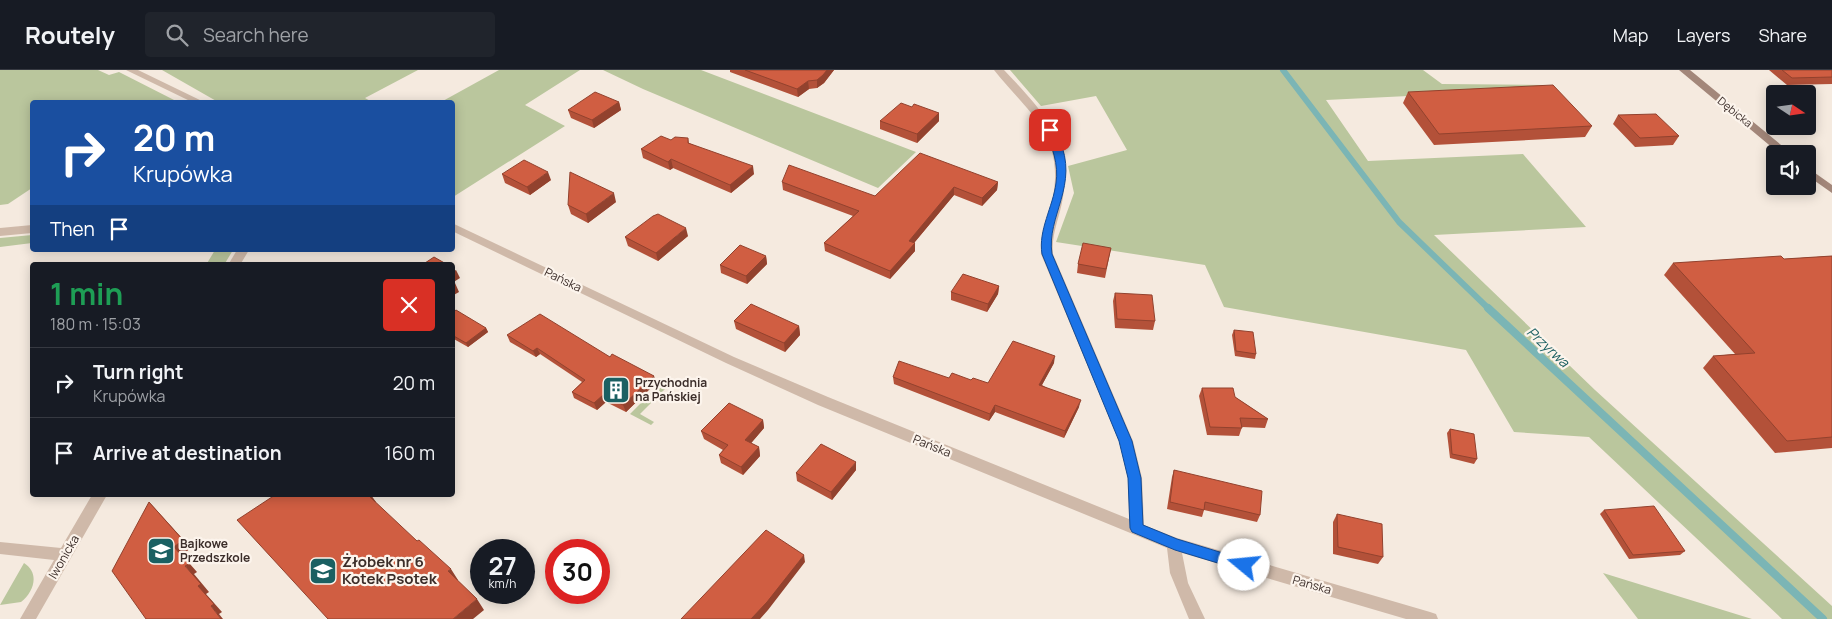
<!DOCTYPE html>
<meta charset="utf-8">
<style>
:root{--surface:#171b24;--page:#20242c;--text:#f1f3f6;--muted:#9ea1a6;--line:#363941}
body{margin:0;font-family:Manrope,sans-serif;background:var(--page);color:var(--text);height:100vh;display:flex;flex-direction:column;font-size:19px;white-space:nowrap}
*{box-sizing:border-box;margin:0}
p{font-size:16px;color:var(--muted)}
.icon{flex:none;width:28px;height:28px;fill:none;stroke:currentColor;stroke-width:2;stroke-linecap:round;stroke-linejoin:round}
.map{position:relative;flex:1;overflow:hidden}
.sheet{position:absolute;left:30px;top:192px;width:425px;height:235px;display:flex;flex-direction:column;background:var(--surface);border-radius:5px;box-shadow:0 2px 12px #0003}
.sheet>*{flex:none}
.top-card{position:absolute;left:30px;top:30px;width:425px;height:152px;border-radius:5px;box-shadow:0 2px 12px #0003;background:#1a4fa0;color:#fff;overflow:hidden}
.needle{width:32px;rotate:103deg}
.controls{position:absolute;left:1766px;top:15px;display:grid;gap:10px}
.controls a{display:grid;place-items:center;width:50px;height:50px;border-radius:5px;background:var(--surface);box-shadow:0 2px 12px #0003;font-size:25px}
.speed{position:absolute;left:470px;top:469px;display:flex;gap:10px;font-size:25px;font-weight:700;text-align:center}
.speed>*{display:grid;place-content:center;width:65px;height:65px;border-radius:50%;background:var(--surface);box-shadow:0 2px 12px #0003;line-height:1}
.speed small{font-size:12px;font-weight:400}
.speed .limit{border:8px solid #d22;background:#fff;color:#111}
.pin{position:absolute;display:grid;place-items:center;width:42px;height:42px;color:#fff;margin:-21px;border-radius:10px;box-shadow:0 2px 8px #0006}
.me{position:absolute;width:55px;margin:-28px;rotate:287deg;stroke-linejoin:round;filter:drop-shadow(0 0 4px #0008)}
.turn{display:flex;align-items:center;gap:18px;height:105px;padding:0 20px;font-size:22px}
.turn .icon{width:65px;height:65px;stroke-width:2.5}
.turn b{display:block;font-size:35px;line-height:42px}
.then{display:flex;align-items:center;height:48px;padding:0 20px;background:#0003;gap:10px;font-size:19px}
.round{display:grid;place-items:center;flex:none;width:52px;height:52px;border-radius:5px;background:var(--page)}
.overview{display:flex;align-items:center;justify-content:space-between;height:85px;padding:0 20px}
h1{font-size:30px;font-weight:700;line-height:38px;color:#1e9e55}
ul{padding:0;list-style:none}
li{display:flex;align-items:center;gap:15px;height:70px;padding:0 20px;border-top:1px solid var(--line)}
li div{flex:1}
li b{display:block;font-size:19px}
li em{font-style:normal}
header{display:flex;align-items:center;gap:30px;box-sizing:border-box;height:70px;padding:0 25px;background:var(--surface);border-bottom:1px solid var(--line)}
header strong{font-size:24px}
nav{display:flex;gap:28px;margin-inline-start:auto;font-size:18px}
.search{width:350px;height:45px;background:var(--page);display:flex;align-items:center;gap:12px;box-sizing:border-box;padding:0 18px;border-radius:5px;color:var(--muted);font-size:19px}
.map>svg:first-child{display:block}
.green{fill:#bac69d}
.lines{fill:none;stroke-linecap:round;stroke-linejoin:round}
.stream-far1{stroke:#7bb5b5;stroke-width:6}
.stream{stroke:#7bb5b5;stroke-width:8}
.street{fill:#cfb9a9;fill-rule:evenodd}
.secondary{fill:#a3877a;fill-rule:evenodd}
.wall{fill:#b35139}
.shaded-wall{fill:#92422e}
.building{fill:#d05e42;stroke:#92422e}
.route{fill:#1a73e8;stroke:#114b97}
.labels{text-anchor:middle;stroke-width:4.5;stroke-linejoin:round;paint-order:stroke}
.far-street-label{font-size:11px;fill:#3c2e2a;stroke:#fcf4ec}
.street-label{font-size:12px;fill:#3c2e2a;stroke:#fcf4ec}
.poi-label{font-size:12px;font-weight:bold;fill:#3c2e2a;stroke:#fcf4ec;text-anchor:start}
.water-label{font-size:14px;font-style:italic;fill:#1b6062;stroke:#fcf4ec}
.near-poi-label{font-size:15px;font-weight:bold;fill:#3c2e2a;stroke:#fcf4ec;text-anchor:start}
</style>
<header>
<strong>Routely</strong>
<div class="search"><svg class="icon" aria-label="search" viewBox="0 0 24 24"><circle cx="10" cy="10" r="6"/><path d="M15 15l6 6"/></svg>Search here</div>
<nav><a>Map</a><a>Layers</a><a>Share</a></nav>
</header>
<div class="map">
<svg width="1832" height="549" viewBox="0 0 1832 549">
<rect width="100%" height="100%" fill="#f5eadf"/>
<path class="green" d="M 0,0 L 98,0 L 109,5 L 119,2 L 178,32 L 32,32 L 32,118 L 8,134 L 0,135 Z
M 162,0 L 418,0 L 365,28 L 372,32 L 218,32 Z
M 499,0 L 580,0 L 525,35 L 565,56 L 453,127 L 452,32 L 441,32 Z
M 603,0 L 701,0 L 916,82 L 878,118 L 643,19 Z
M 1010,0 L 1423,0 L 1442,14 L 1545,15 L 1549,19 L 1326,30 L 1368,91 L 1523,84 L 1586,157 L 1434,165 L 1595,320 L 1832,536 L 1832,549 L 1782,549 L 1589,367 L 1514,362 L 1466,280 L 1224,237 L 1205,195 L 1056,172 L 1074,123 L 1068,96 L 1127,80 L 1096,26 L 1041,36 Z
M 32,165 L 32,173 L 0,177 L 0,168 Z
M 215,180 L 233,180 L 224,195 L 206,195 Z
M 660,314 L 666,318 L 640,344 L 654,352 L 651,355 L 630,344 Z
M 24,493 C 40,503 34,522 21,532 L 0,535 Z
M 1603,503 L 1752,549 L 1638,549 Z"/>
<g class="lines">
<path class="stream-far1" d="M 1283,0 L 1399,152 L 1489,239"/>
<path class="stream" d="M 1488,238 L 1823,549"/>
<path class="street" d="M 126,0 L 138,0 L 204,32 L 192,32 Z
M 994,0 L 1004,0 C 1040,38 1073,71 1063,127 C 1060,147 1051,164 1053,184 L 1133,371 L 1142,408 L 1144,455 L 1177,468 L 1430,542 L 1436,544 L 1438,549 L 1406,549 L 1182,483 L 1188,513 L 1205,549 L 1189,549 L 1170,503 L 1167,478 L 818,335 L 726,293 L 452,161 L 452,153 L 734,287 L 828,327 L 1129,449 L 1128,408 L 1119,371 L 1041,184 C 1040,164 1049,147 1053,127 C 1064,64 1029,44 994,0 Z
M 32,155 L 32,163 L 0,166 L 0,158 Z
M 237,180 L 249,180 L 240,195 L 228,195 Z
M 92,425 L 107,425 L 36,549 L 20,549 L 54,490 L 0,484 L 0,472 L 61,478 Z"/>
<path class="secondary" d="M 1679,0 L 1690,0 L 1792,84 L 1780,84 Z
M 1808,98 L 1832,115 L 1832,123 L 1808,106 Z"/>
</g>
<path class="wall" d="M 730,0 L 834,0 L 824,13 L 817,18 L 809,19 L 798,27 L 730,2 Z
M 1769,0 L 1832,0 L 1832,14 L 1787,15 Z
M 1408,22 L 1592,56 L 1585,67 L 1434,75 L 1403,33 Z
M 619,32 L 621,40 L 594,58 L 571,48 L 568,40 Z
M 912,37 L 939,43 L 939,51 L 917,73 L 880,59 L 880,51 Z
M 1618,45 L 1679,66 L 1673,75 L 1635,77 L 1613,54 Z
M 688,68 L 689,73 L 754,104 L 731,123 L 673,98 L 670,100 L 643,88 L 641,79 L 671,70 Z
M 502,104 L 551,110 L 530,125 L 505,113 Z
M 782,112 L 875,126 L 998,112 L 997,120 L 982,136 L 954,125 L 914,173 L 915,181 L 890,209 L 825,181 L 824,173 L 853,146 L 783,120 Z
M 616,132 L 588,153 L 571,144 L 568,135 Z
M 688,166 L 658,191 L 628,176 L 625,167 Z
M 1111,178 L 1105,208 L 1077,203 L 1078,194 Z
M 766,186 L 767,194 L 747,214 L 721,203 L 720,195 Z
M 1832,186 L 1832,378 L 1775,383 L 1703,298 L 1713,286 L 1735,284 L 1664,205 L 1673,193 L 1784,189 Z
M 999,216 L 998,224 L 987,242 L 951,230 L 951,222 Z
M 1115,223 L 1155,251 L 1153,260 L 1115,258 L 1113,231 Z
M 452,243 L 486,258 L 488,262 L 468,277 L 452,268 Z
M 734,251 L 799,256 L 800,265 L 785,282 L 736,259 Z
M 1234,260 L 1256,284 L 1255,289 L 1235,286 L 1232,265 Z
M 507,265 L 610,287 L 654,306 L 656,313 L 626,342 L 606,332 L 597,340 L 574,328 L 572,322 L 582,312 L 540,284 L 536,287 L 510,272 Z
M 1054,293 L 1042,315 L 1079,337 L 1064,368 L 995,342 L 989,351 L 894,314 L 893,307 L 949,308 L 971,310 L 988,313 Z
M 1202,318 L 1235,327 L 1268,349 L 1265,358 L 1242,357 L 1239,366 L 1207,365 L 1199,326 Z
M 763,350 L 764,358 L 751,373 L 759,377 L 760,386 L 743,405 L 721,393 L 719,385 L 723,380 L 704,369 L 701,361 Z
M 1450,359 L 1477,389 L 1474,394 L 1450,388 L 1447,363 Z
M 856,400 L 832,430 L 797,411 L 796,403 Z
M 1174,400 L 1260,445 L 1257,452 L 1204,440 L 1202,447 L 1167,439 L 1172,407 Z
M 1604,440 L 1685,481 L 1680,485 L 1629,489 L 1600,444 Z
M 1337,444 L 1383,487 L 1378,494 L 1333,484 L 1333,452 Z"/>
<path class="shaded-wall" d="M 827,0 L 834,0 L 824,13 L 817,18 L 817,10 Z
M 808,11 L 809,19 L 798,27 L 797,19 Z
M 619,32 L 621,40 L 594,58 L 592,50 Z
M 939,43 L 939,51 L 917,73 L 917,64 Z
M 671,89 L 673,98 L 670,100 L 668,92 Z
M 753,96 L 754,104 L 731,123 L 730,115 Z
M 548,102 L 551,110 L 530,125 L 527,117 Z
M 998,112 L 997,120 L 982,136 L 982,128 Z
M 954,117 L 954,125 L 909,179 L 909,171 Z
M 614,123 L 616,132 L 588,153 L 586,144 Z
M 686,158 L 688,166 L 658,191 L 656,183 Z
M 915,173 L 915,181 L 890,209 L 890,201 Z
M 766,186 L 767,194 L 747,214 L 746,206 Z
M 456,200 L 460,208 L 452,213 L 452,202 Z
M 455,213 L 459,222 L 452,226 L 452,215 Z
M 999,216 L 998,224 L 987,242 L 988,234 Z
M 799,256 L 800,265 L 785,282 L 784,273 Z
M 486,258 L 488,262 L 468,277 L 466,273 Z
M 537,278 L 540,284 L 536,287 L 533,281 Z
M 1055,286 L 1054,293 L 1038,322 L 1039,315 Z
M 654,306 L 656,313 L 626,342 L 623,335 Z
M 603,325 L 606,332 L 597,340 L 594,333 Z
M 1081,330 L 1079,337 L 1064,368 L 1065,361 Z
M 995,335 L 995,342 L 989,351 L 990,344 Z
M 763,350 L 764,358 L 747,378 L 745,370 Z
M 759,377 L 760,386 L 743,405 L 741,397 Z
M 856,392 L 856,400 L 832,430 L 831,422 Z
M 367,425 L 371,425 L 376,432 L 373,434 Z
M 149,432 L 191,478 L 182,485 L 197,502 L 194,504 L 209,522 L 206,524 L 222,542 L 219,544 L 223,549 L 221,549 L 211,536 L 198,516 L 174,477 Z
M 804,485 L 805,492 L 768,540 L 760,549 L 751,549 Z
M 451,499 L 458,510 L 455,512 L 448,501 Z
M 477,529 L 484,540 L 473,549 L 453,549 Z"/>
<path class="building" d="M 745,0 L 827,0 L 823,5 L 817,10 L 808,11 L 797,19 Z
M 1782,0 L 1832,0 L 1832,7 L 1792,8 Z
M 1553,15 L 1592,56 L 1439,64 L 1408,22 Z
M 595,22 L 619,32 L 592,50 L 568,40 Z
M 901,33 L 912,37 L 914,34 L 939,43 L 917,64 L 880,51 Z
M 1656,44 L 1679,66 L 1640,68 L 1618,45 Z
M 661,66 L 671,70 L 675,67 L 688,68 L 688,73 L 753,96 L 730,115 L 671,89 L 668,92 L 641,79 Z
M 920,83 L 998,112 L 982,128 L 954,117 L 909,171 L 915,173 L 890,201 L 824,173 L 859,141 L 782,112 L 789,95 L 875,126 Z
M 524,90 L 548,102 L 527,117 L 502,104 Z
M 570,102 L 614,123 L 586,144 L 568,135 Z
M 658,144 L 686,158 L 656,183 L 625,167 L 653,146 Z
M 1083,173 L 1111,178 L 1106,199 L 1078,194 Z
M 740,175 L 766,186 L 746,206 L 720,195 Z
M 1781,186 L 1784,189 L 1832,186 L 1832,367 L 1787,371 L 1713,286 L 1755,283 L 1673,193 Z
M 434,187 L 448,195 L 422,195 Z
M 963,204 L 999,216 L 988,234 L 951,222 Z
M 1115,223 L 1152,225 L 1155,251 L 1117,249 Z
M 751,234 L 799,256 L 784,273 L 734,251 Z
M 456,240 L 486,258 L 466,273 L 452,265 L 452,243 Z
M 540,244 L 610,287 L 612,284 L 654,306 L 623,335 L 603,325 L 594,333 L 572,322 L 585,310 L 537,278 L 533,281 L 507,265 Z
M 1234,260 L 1253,262 L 1256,284 L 1236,281 Z
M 1013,271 L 1055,286 L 1039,315 L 1081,330 L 1065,361 L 995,335 L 990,344 L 893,307 L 899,291 L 949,308 L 952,303 L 971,310 L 973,308 L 988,313 Z
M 1202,318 L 1233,318 L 1235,327 L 1268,349 L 1240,348 L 1242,358 L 1210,357 Z
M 729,333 L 763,350 L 745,370 L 759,377 L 741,397 L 719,385 L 728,375 L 701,361 Z
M 1450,359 L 1474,364 L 1477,389 L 1452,384 Z
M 821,374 L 856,392 L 831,422 L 796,403 Z
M 1174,400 L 1262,421 L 1260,445 L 1205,432 L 1204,440 L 1170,432 Z
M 275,425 L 368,425 L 417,471 L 419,470 L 451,499 L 448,501 L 477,529 L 453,549 L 328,549 L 237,450 Z
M 149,432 L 183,470 L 174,477 L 189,494 L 185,496 L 201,514 L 198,516 L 214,534 L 211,536 L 221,549 L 146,549 L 112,501 Z
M 1654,436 L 1685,481 L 1633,485 L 1604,440 Z
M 1337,444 L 1382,454 L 1383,487 L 1338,477 Z
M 766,460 L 804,485 L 767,532 L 751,549 L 681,549 Z"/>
<path class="route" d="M 1050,57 C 1055,59 1056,64 1059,69 C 1080,115 1046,146 1052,184 L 1132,371 L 1141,408 L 1143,455 L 1177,469 L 1249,491 L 1251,495 L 1249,499 L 1244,501 L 1175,480 L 1132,462 L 1130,458 L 1128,408 L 1119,371 L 1042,184 C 1038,160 1053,137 1056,113 C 1059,95 1052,76 1045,60 Z"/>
<defs>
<g id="building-square" transform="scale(1.4375)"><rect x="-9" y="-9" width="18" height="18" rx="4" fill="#1b6062" stroke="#fcf4ec"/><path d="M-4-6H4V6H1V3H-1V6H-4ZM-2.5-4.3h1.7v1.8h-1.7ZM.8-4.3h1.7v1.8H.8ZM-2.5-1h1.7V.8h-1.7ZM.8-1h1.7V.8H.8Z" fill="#fff"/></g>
<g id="school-square" transform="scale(1.4375)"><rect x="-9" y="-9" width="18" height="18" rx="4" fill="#1b6062" stroke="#fcf4ec"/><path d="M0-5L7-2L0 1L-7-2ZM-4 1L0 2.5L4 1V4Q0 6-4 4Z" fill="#fff"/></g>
</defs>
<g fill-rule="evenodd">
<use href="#building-square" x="616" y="320"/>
<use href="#school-square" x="161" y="481"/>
<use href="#school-square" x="323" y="501"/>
</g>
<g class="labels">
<g class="far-street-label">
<text transform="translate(1735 42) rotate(39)" y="4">Dębicka</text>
</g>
<g class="street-label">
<text transform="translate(563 210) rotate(26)" y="4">Pańska</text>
<text transform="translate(932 376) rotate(22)" y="4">Pańska</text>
<text transform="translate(64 487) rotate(-60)" y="4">Iwonicka</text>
<text transform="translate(1312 515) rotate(16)" y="4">Pańska</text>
</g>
<g class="poi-label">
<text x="635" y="317">Przychodnia<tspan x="635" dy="14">na Pańskiej</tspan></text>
<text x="180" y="478">Bajkowe<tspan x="180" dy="14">Przedszkole</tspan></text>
</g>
<g class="water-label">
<text transform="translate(1548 277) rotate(43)" y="5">Przyrwa</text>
</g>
<g class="near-poi-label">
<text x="342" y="497">Żłobek nr 6<tspan x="342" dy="17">Kotek Psotek</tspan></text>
</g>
</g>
</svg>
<div class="controls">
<a><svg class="needle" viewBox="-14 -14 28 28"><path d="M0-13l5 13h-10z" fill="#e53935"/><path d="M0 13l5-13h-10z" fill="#9ea1a6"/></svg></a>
<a><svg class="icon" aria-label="sound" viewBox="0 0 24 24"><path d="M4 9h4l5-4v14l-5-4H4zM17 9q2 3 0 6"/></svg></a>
</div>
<div class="speed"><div>27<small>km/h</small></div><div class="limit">30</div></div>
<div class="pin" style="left:1050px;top:60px;background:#d93025"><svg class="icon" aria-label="arrive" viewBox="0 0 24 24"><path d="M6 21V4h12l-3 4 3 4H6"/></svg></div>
<svg class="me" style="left:1244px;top:495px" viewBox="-20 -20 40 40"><circle r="19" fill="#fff"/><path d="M0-13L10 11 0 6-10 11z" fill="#1a73e8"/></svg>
<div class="top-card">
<div class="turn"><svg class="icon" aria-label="right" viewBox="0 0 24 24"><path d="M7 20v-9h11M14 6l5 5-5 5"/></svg><div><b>20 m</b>Krupówka</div></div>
<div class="then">Then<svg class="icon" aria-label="arrive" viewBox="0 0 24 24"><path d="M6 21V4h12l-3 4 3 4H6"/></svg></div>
</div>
<section class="sheet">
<div class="overview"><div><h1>1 min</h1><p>180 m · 15:03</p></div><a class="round" style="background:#d93025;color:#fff"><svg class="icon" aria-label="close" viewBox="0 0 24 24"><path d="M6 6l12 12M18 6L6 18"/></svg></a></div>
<ul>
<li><svg class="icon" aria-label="right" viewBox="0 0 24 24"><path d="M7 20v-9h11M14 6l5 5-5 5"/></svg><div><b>Turn right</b><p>Krupówka</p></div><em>20 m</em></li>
<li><svg class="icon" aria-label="arrive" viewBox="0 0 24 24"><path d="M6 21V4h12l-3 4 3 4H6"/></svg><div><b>Arrive at destination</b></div><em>160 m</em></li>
</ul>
</section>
</div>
